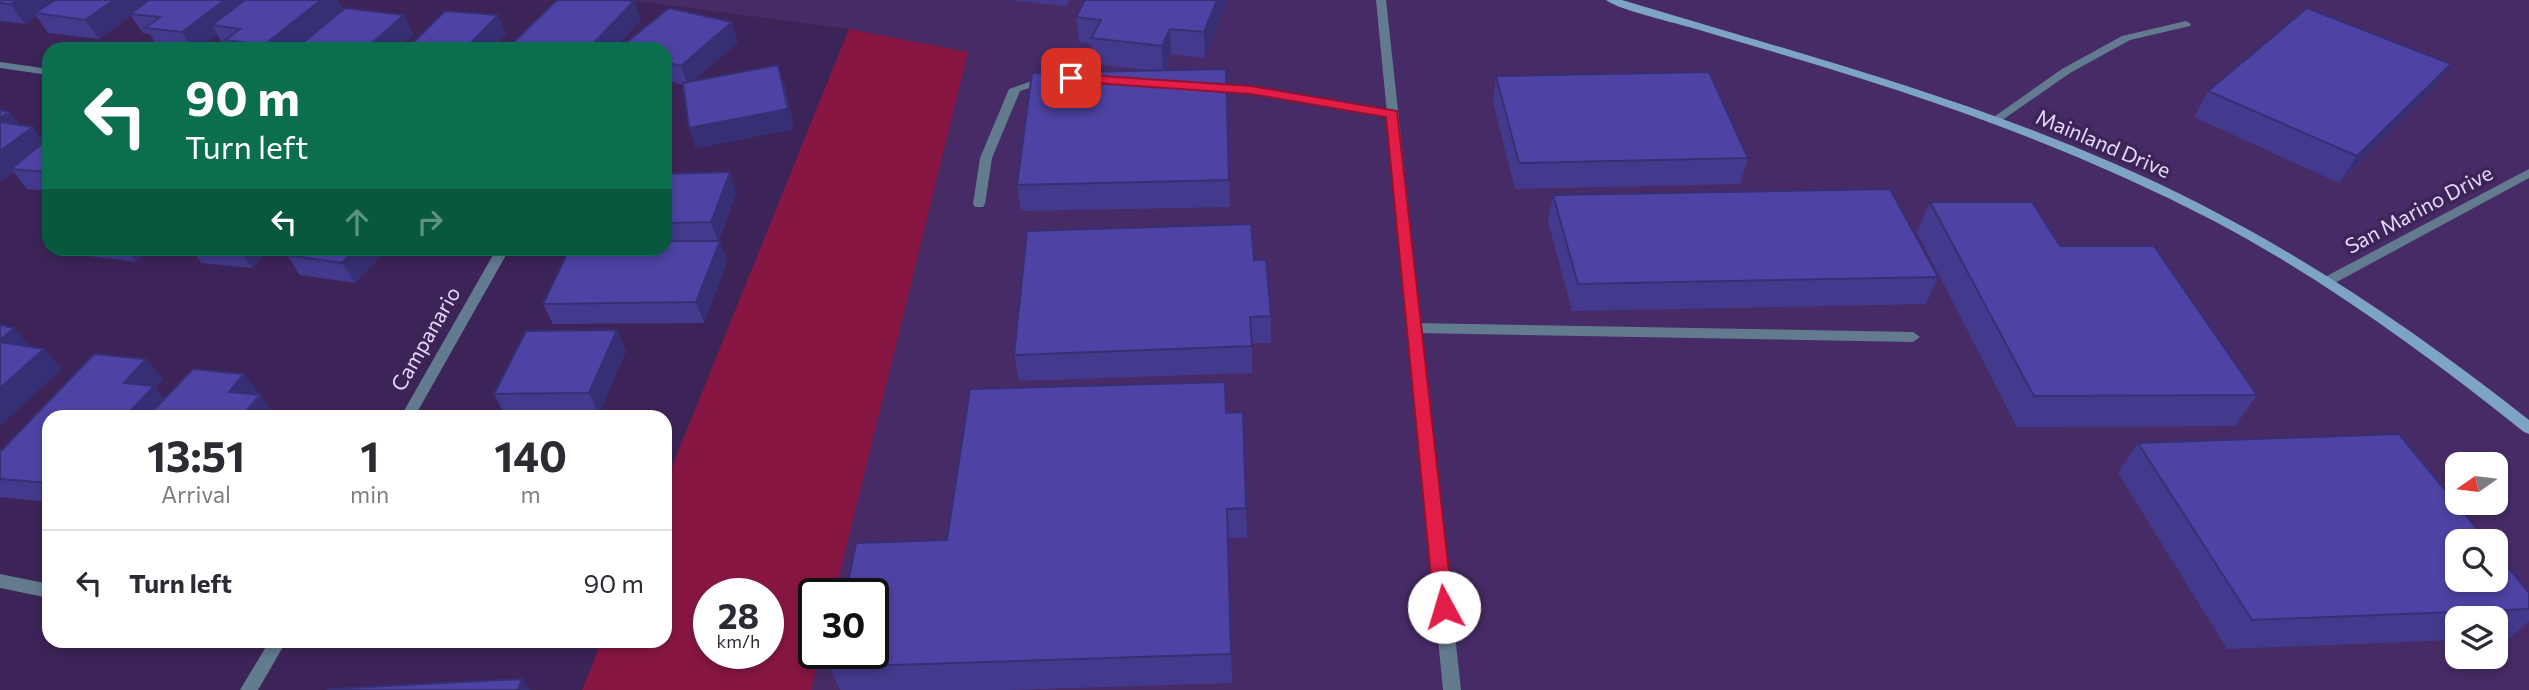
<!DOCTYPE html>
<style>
:root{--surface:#fff;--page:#f2f2f3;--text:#2b2b33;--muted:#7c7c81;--line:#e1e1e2}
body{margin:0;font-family:Commissioner,sans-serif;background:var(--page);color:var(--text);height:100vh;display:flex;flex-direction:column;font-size:26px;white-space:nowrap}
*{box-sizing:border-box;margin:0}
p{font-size:23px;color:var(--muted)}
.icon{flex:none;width:38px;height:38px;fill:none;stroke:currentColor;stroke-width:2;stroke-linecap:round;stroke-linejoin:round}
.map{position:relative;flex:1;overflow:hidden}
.sheet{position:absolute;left:42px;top:410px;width:630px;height:238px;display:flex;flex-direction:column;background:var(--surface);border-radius:21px;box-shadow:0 4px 10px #0003}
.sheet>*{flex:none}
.hud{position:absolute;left:42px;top:42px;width:630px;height:214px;border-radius:21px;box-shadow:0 4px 10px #0003;background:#0b6e4f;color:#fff;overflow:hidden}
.needle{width:46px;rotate:256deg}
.controls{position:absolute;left:2445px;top:452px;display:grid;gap:14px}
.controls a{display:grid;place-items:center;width:63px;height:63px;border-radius:14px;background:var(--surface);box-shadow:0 4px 10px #0003;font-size:35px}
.speed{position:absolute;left:693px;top:578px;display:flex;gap:14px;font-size:35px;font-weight:700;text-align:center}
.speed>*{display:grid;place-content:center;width:91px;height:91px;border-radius:50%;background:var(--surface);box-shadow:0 4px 10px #0003;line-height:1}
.speed small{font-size:18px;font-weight:400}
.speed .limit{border:4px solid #111;border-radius:10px;background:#fff;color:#111}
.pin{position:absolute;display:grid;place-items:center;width:60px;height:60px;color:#fff;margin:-30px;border-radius:14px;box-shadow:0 4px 10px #0006}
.me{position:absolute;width:77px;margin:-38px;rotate:354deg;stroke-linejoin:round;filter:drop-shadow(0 0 5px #0008)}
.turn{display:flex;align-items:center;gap:24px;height:147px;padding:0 28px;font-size:32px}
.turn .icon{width:91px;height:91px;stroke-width:2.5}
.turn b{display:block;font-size:49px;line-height:60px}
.lanes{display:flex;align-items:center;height:66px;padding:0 28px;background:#0003;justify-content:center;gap:35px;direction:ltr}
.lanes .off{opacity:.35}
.eta{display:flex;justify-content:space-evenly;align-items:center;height:119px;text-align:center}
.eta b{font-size:42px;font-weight:700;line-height:49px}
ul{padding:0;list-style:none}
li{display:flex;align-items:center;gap:21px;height:105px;padding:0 28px;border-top:2px solid var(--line)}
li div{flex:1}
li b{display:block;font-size:26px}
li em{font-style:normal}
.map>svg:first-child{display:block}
.built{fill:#472b66;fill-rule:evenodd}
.green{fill:#881643;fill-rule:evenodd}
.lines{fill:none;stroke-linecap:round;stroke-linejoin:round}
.lane{fill:#637b8f;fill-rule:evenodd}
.street{fill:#637b8f;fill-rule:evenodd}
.secondary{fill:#7da4c3;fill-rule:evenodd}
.wall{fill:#433a8d}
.shaded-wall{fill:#372f73}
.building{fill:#4e43a4;stroke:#372f73;stroke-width:2}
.route{fill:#e11d48;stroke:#92132f;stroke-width:2}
.labels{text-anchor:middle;stroke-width:7;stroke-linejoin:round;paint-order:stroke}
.street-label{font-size:21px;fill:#e4d7f8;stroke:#3d2458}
</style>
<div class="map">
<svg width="2529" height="690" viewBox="0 0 2529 690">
<rect width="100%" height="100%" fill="#3d2458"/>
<path class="built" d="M 628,0 L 2529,0 L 2529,690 L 790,690 L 814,653 L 873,653 L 873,593 L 817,593 L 968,52 L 849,29 ZM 2457,464 L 2496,464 L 2496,502 L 2457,502 ZM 2457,541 L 2496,541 L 2496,579 L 2457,579 ZM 2457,618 L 2496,618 L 2496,656 L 2457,656 Z"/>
<path class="green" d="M 849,29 L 968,52 L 835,593 L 814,593 L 814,653 L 820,653 L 811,690 L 582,690 L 602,641 L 665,640 L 665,484 ZM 709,593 L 768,593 L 768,653 L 709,653 Z"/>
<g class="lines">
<path class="lane" d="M 2186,21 L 2191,24 L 2190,26 L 2130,40 L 2070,73 L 1998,123 L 1990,123 L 1988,121 L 2062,69 L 2122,36 Z
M 1047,76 L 1051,77 L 1051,81 L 1020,91 L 992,158 L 985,204 L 983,207 L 975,207 L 973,204 L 980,158 L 1009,89 Z
M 1207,83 L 1251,87 L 1393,110 L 1399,114 L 1393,118 L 1251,93 L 1203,88 L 1201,86 Z
M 1415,323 L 1913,332 L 1920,337 L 1913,342 L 1415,333 L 1408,328 Z"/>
<path class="street" d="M 1376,0 L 1386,0 L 1461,690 L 1443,690 Z
M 0,62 L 49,69 L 49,75 L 0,68 Z
M 2529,169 L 2529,178 L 2333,284 L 2328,286 L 2321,281 L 2323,278 Z
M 497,248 L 510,248 L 415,416 L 401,416 Z
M 0,574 L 49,584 L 49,598 L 0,588 Z
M 270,640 L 287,640 L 258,690 L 240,690 Z"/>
<path class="secondary" d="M 1606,0 L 1622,0 C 1787,50 1955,94 2113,163 C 2264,228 2400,318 2529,420 L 2529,434 L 2524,432 C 2426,354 2325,280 2214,221 C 2125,175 2033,137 1938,104 C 1858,76 1777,53 1696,29 C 1676,23 1619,10 1606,0 Z"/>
</g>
<path class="wall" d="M 0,0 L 343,10 L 404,15 L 413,34 L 397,49 L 298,49 L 298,47 L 330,20 L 295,49 L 231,49 L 228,45 L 223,45 L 217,34 L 198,49 L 170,49 L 158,48 L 150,34 L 143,33 L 131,16 L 99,39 L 48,33 L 36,16 L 25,24 L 0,21 Z
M 1008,0 L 1069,0 L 1066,6 Z
M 1085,0 L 1228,0 L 1205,58 L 1171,54 L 1164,71 L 1226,69 L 1230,207 L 1021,211 L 1017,185 L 1156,71 L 1094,64 L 1092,44 L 1079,42 L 1076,17 Z
M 634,1 L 641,20 L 614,49 L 512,49 L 511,45 Z
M 738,42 L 693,81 L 784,84 L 794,129 L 696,148 L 689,128 L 683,85 L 665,80 L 665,49 Z
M 2451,64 L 2433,89 L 2339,183 L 2194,117 L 2208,91 Z
M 1496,76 L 1748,158 L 1740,184 L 1515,189 L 1493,102 Z
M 0,110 L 9,112 L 20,125 L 44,142 L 49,138 L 49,191 L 27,189 L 14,172 L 0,182 Z
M 665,174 L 736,193 L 719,241 L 727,261 L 704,323 L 553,324 L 543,304 L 665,248 Z
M 1553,195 L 1938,277 L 1926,304 L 1572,311 L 1548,221 Z
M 1930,202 L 2060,246 L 2257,395 L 2235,426 L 2017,427 L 1917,232 Z
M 49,225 L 49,242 L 41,232 Z
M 54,248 L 151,248 L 136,262 L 57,252 Z
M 191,248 L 271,248 L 252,268 L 201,263 Z
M 288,248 L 388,248 L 355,283 L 300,275 L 287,255 L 290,251 Z
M 1254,260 L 1271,316 L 1271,343 L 1252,343 L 1252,373 L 1019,381 L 1014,355 Z
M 617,330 L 626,351 L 599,414 L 505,415 L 494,394 Z
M 94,354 L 146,359 L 163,379 L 155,388 L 164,399 L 193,369 L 244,374 L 275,416 L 49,416 L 49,502 L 0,497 L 0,452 Z
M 1226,413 L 1246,508 L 1247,538 L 1228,538 L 1232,683 L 1008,690 L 840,690 L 830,667 L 947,540 Z
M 2138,443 L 2529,593 L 2529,621 L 2510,638 L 2496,639 L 2496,618 L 2457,618 L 2457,640 L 2227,649 L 2118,473 Z
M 392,640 L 433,640 L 394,642 Z"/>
<path class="shaded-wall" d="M 17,0 L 59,0 L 35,13 L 36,16 L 25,24 L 11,4 Z
M 114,0 L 154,0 L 130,14 L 131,16 L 99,39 L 85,20 Z
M 225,0 L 261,0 L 212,25 L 217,34 L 198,49 L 192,49 L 182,32 Z
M 321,0 L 338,0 L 343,10 L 295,49 L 267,49 L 264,45 Z
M 1217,0 L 1228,0 L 1205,58 L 1204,32 Z
M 634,1 L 641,20 L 614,49 L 588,49 Z
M 404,15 L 413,34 L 397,49 L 365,49 Z
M 498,15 L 506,34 L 493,49 L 465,49 Z
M 732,22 L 738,42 L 688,86 L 681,66 Z
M 1170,29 L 1171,54 L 1163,72 L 1162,46 Z
M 2451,64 L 2433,89 L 2339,183 L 2357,156 Z
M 778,65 L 794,129 L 696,148 L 689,128 Z
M 9,112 L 25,132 L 0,128 L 0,118 Z
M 33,127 L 48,147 L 11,169 L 14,172 L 0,182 L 0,151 Z
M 730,172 L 736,193 L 718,242 L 711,222 Z
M 720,241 L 727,261 L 704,323 L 696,302 Z
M 126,248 L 151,248 L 136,262 Z
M 238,248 L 271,248 L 252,268 Z
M 356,248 L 388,248 L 355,283 L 342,263 Z
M 14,328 L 32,348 L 0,344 L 0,340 Z
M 617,330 L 626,351 L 599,414 L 589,393 Z
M 44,349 L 62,369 L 0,426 L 0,388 Z
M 146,359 L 163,379 L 155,388 L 170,407 L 162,416 L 126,416 L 124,383 Z
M 244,374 L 260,395 L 229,392 Z
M 260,395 L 275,416 L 242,416 Z
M 522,679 L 530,690 L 518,690 Z"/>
<path class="building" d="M 0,0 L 17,0 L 11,4 L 0,3 Z
M 55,0 L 114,0 L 85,20 L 35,13 Z
M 149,0 L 225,0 L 182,32 L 145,28 L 160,17 L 130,14 Z
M 245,0 L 321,0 L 264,45 L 225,40 L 240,29 L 212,25 Z
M 557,0 L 625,0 L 634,1 L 588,49 L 541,49 L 511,45 Z
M 1085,0 L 1217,0 L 1204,32 L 1170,29 L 1162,46 L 1091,38 L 1101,20 L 1076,17 Z
M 345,8 L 404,15 L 365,49 L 311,49 L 298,47 Z
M 669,8 L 732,22 L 681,66 L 665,62 L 665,49 L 618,49 Z
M 2307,8 L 2451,64 L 2357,156 L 2208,91 Z
M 445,11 L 498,15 L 465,49 L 407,49 Z
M 778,65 L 788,109 L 689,128 L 683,83 Z
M 1226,69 L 1229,180 L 1017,185 L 1032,73 Z
M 1709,72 L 1748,158 L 1519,163 L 1496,76 Z
M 0,110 L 9,112 L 0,118 Z
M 0,122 L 33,127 L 0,151 Z
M 49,138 L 49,172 L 11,169 Z
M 730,172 L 711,222 L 665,223 L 665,174 Z
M 1890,189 L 1938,277 L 1578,284 L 1553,195 Z
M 1930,202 L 2032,202 L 2060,246 L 2154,246 L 2257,395 L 2034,396 Z
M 1251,224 L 1254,260 L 1266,260 L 1271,316 L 1250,317 L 1252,346 L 1014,355 L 1027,231 Z
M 49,225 L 49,233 L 41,232 Z
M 665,241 L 720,241 L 696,302 L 543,304 L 570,248 L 665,248 Z
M 293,248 L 356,248 L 342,263 L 287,255 Z
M 0,325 L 14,328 L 0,340 Z
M 617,330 L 589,393 L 494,394 L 526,331 Z
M 0,342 L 44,349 L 0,388 Z
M 94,354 L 146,359 L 124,383 L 154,386 L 126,416 L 49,416 L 49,483 L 0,479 L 0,452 Z
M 193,369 L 244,374 L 229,392 L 260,395 L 242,416 L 148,416 Z
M 1225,382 L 1226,413 L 1243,412 L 1246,508 L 1227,509 L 1231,654 L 830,667 L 833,653 L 873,653 L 873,593 L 846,593 L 856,543 L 947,540 L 970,389 Z
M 2399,434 L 2487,541 L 2457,541 L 2457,579 L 2496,579 L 2496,552 L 2529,593 L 2529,609 L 2252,620 L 2138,443 Z
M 522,679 L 518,690 L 328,690 L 329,689 Z"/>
<path class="route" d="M 1071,74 L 1251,86 L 1397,111 L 1453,607 L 1450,612 L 1444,614 L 1437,612 L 1434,607 L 1386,117 L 1251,94 L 1067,81 L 1067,75 Z"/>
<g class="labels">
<g class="street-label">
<text transform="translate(2103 144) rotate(23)" y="7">Mainland Drive</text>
<text transform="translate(2419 210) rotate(-28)" y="7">San Marino Drive</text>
<text transform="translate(426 339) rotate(-60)" y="7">Campanario</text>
</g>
</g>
</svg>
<div class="controls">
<a><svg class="needle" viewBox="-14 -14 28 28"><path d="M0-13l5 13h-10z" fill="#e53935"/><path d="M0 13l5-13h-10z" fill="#7c7c81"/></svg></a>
<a><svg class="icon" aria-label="search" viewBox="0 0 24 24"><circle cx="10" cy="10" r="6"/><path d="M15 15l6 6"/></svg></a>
<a><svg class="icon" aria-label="layers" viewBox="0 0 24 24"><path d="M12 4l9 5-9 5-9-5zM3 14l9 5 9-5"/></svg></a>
</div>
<div class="speed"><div>28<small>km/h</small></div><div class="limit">30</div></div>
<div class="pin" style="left:1071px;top:78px;background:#d93025"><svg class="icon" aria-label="arrive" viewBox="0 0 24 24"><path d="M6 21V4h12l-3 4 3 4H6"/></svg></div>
<svg class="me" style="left:1444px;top:607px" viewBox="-20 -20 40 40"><circle r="19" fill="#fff"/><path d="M0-13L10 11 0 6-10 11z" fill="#e11d48"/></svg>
<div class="hud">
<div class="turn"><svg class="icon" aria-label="left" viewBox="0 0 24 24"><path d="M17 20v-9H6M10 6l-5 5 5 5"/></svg><div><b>90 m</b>Turn left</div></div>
<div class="lanes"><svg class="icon" aria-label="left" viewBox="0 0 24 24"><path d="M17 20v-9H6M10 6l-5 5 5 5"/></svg><svg class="icon off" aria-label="ahead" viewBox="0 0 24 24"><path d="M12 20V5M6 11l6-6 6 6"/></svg><svg class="icon off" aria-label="right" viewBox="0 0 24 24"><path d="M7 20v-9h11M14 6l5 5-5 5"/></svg></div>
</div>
<section class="sheet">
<div class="eta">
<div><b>13:51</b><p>Arrival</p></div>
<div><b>1</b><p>min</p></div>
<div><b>140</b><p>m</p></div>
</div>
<ul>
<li><svg class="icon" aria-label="left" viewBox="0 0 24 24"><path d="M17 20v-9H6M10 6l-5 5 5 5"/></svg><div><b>Turn left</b></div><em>90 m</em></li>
</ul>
</section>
</div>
